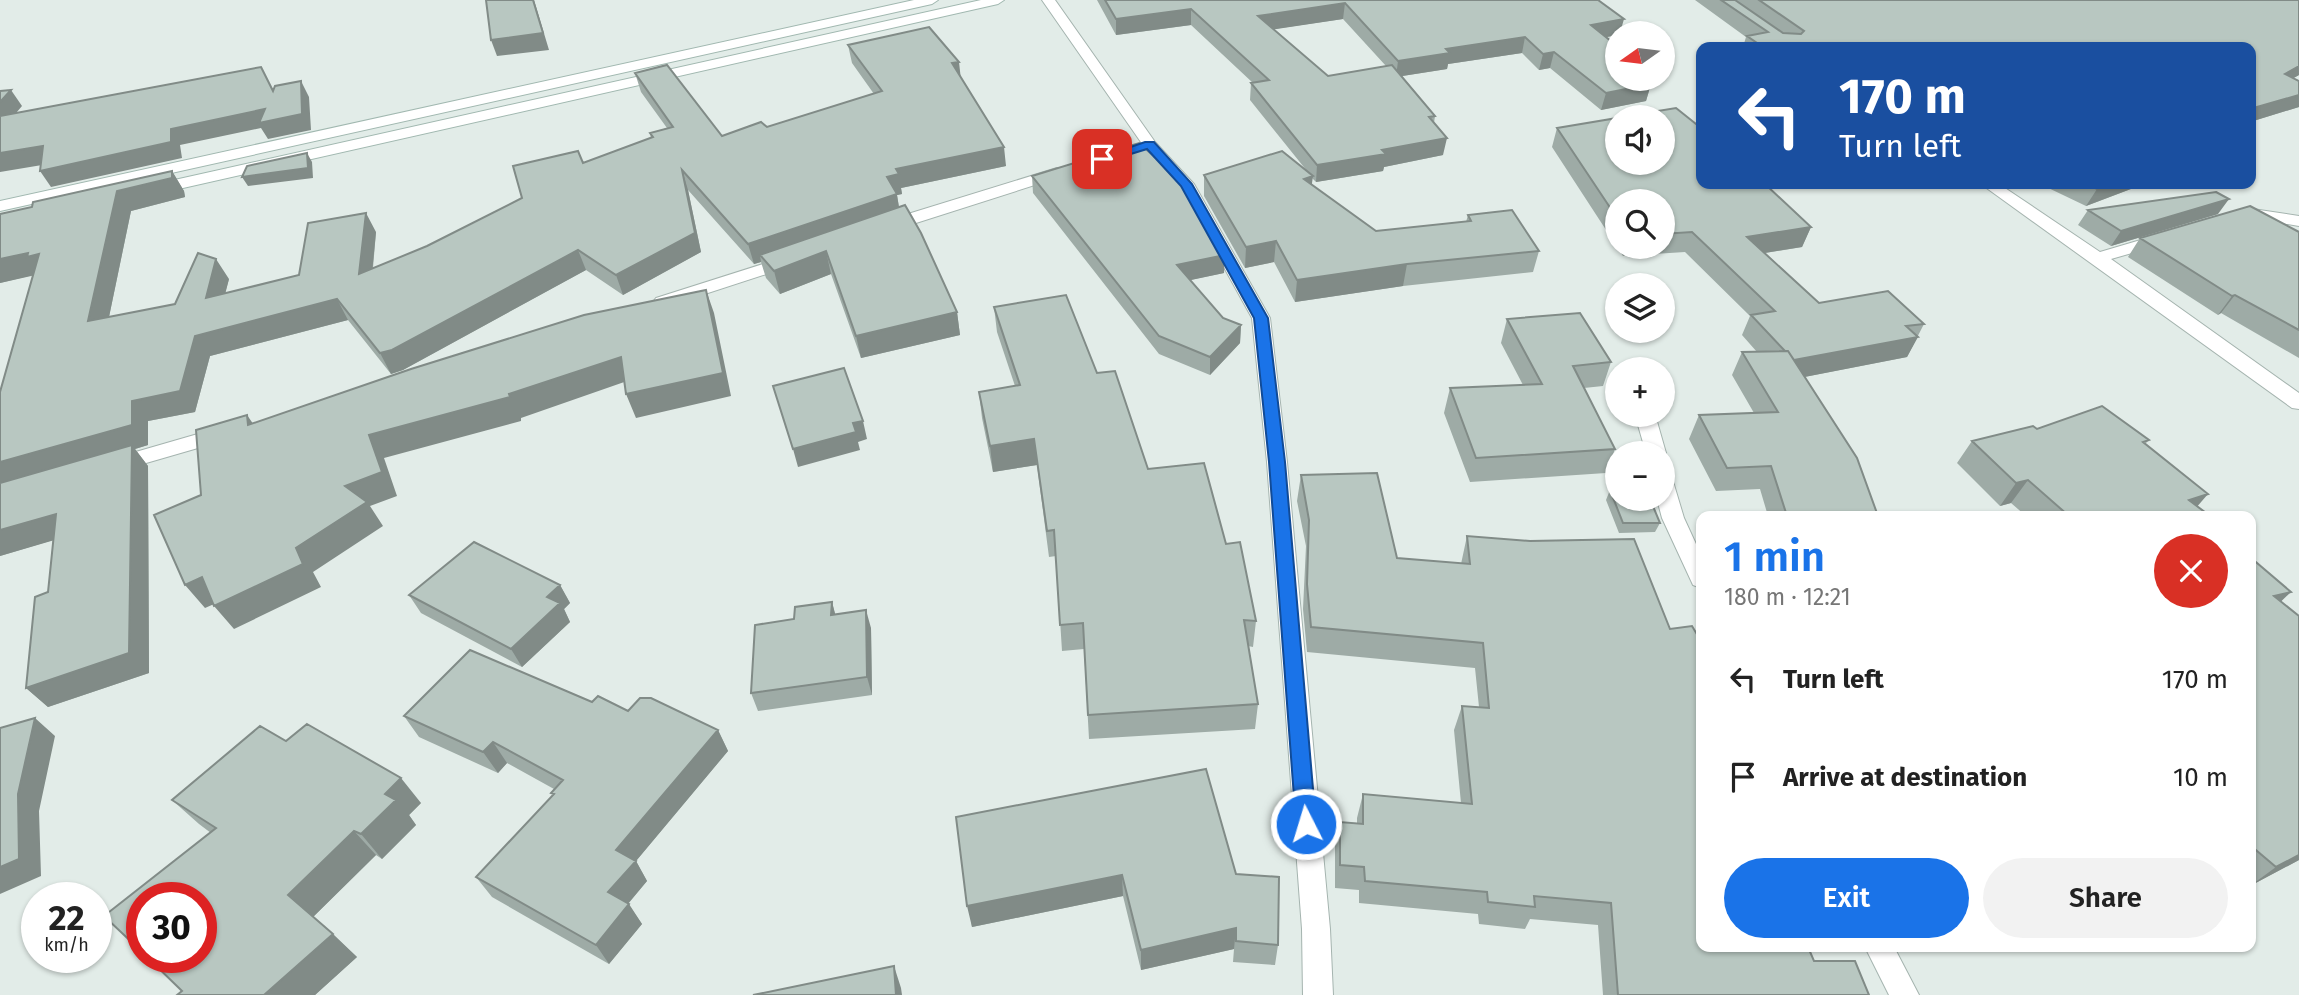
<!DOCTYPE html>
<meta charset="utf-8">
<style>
:root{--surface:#fff;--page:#f2f2f2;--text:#222;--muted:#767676;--accent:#1a73e8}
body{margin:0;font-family:"Fira Sans",sans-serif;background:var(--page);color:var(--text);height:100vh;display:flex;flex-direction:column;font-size:26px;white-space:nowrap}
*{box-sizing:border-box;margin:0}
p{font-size:23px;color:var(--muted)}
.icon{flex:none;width:38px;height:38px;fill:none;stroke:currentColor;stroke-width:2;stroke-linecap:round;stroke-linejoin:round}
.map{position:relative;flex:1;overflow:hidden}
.sheet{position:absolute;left:1696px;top:511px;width:560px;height:441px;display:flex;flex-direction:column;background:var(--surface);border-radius:14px;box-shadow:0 2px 5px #0004}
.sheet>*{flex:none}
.top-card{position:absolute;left:1696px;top:42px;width:560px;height:147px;border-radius:14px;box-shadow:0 2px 5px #0004;background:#1a4fa0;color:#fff;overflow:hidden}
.needle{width:46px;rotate:256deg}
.fabs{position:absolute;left:1605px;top:21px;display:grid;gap:14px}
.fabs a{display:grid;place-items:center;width:70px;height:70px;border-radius:50%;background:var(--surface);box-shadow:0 2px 5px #0004;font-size:35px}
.speed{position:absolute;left:21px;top:882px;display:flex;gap:14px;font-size:35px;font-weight:700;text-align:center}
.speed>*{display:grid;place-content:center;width:91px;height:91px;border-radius:50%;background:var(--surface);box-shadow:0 2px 5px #0004;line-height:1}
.speed small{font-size:18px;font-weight:400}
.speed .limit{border:10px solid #d22;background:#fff;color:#111}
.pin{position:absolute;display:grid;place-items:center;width:60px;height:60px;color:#fff;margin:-30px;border-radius:14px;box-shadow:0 4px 10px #0006}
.me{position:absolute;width:77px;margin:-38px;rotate:355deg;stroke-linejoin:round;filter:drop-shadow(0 0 5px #0008)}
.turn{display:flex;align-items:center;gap:24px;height:147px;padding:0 28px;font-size:32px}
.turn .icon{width:91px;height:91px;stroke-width:2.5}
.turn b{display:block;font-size:49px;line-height:60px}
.round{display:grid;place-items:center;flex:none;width:74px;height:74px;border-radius:37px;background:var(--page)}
.overview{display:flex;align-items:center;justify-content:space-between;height:119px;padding:0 28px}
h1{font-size:42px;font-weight:600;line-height:52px;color:var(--accent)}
.cta{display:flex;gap:14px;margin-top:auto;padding:14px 28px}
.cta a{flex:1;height:80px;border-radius:42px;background:var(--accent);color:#fff;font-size:28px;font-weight:600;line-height:80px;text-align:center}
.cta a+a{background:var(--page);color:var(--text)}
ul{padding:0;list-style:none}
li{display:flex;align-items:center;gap:21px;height:98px;padding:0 28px}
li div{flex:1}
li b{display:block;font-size:26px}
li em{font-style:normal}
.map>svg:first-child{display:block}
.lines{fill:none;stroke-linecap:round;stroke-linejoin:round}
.street-casing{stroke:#a5b4af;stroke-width:2}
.secondary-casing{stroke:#a1b8b0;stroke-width:2}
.street{fill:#fff;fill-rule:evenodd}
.secondary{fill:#fff;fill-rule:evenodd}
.wall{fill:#9eaba6;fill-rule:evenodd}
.shaded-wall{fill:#818b87}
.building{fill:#b8c7c1;stroke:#818b87;stroke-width:2}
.route{fill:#1a73e8;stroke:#114b97;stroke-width:2}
</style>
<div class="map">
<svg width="2299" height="995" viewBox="0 0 2299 995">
<rect width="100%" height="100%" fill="#e2ece8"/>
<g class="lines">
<g class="street-casing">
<path id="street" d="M 1042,0 L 1055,0 L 1155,142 L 1194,184 L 1270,318 L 1287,462 L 1330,929 L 1333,995 L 1303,995 L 1302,929 L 1267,462 L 1252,318 L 1179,186 L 1145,148 Z
M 1057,168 L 1063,170 L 1065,173 L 1063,176 L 894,230 L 888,231 L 880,226 L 882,222 Z
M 1981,184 L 1999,184 L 2100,252 L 2161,234 L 2167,235 L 2169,239 L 2167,243 L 2111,259 L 2299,393 L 2299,409 L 2292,408 Z
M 2246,208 L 2299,216 L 2299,226 L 2240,216 L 2238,213 L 2240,210 Z
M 788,256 L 797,261 L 794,265 L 668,306 L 656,306 L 653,302 L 656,298 Z
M 1638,415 L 1654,415 L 1656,418 L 1666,453 L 1663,458 L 1662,453 L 1646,453 L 1636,418 Z
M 222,427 L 229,429 L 232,434 L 229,439 L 115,472 L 108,470 L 105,465 L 108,460 Z
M 1662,471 L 1669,473 L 1672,478 L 1684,518 L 1701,555 L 1701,588 L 1693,585 L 1662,518 L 1657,499 L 1662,499 Z
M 1865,947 L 1894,947 L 1919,995 L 1889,995 Z"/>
</g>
<g class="secondary-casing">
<path id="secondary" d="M 914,0 L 938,0 L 932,4 L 0,211 L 0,201 Z
M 981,0 L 1004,0 L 998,4 L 152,195 L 144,190 L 152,185 Z"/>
</g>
<use href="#street" class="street"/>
<use href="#secondary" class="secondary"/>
</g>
<path class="wall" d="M 1097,0 L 1598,0 L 1617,33 L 1617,35 L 1606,37 L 1617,79 L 1651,84 L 1646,101 L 1601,110 L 1550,68 L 1539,70 L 1522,53 L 1448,64 L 1447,69 L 1402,76 L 1435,116 L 1434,123 L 1443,155 L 1384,167 L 1383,171 L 1316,182 L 1312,178 L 1312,185 L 1376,231 L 1466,222 L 1468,215 L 1539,251 L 1533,272 L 1403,286 L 1295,302 L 1274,262 L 1245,268 L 1204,196 L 1204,175 L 1307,171 L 1250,100 L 1251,83 L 1253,83 L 1191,25 L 1116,35 ZM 1343,19 L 1386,66 L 1328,76 L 1274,29 Z
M 1695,0 L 2299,0 L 2299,75 L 2293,78 L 2299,81 L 2299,107 L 2250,122 L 2250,47 L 1743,47 L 1746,37 Z
M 848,45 L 961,77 L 1006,166 L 901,188 L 902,194 L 897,195 L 899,207 L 957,312 L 960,335 L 861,358 L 831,274 L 780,294 L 766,278 L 761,262 L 754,264 L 688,190 L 701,252 L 623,295 L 586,270 L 403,370 L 391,374 L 348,320 L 210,356 L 195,412 L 148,421 L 148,445 L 135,449 L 148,466 L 149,673 L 48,707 L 26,688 L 48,592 L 53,540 L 0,556 L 0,392 L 33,275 L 0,283 L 0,214 L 32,207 L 172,171 L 184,191 L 185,197 L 131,211 L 109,317 L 175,304 L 229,279 L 225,293 L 299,275 L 376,232 L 373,268 L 427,246 L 522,198 L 583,163 L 651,138 L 650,133 L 667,128 L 641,92 L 635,73 L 722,136 L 767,127 L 874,94 L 852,63 Z
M 1557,128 L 1811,227 L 1802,247 L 1765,253 L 1819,303 L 1924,324 L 1907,357 L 1804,377 L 1878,516 L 1768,516 L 1760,489 L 1716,491 L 1689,439 L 1699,415 L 1754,413 L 1732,375 L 1742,352 L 1757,352 L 1742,335 L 1750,316 L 1685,252 L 1623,256 L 1552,147 ZM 1617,201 L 1662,201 L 1662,247 L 1617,247 Z
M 1032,176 L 1224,273 L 1190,280 L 1223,318 L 1241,325 L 1240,343 L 1210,375 L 1159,354 L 1033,193 Z
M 2040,184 L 2144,184 L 2086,206 Z
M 2088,210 L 2218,214 L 2111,246 L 2078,225 Z
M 2299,232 L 2299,358 L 2221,313 L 2218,315 L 2128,257 L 2140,238 Z
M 994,307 L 1097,373 L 1148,469 L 1226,544 L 1256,621 L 1253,647 L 1248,646 L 1258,704 L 1255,729 L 1089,739 L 1084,649 L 1062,651 L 1056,556 L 1049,557 L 1037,465 L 993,472 L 982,418 L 979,392 L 1015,386 L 997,332 Z
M 1507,319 L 1611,362 L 1603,386 L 1584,388 L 1615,449 L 1606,473 L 1470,482 L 1444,413 L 1450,388 L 1523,385 L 1501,343 Z
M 2037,429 L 2149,440 L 2145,444 L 2197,506 L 2202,516 L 2026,516 L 2011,503 L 2000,506 L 1957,463 L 1972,441 Z
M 1301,475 L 1397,558 L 1461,564 L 1467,536 L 1701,947 L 1814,961 L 1869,995 L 1603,995 L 1598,925 L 1530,919 L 1525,929 L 1479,924 L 1478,914 L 1359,903 L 1359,890 L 1335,888 L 1335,845 L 1340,822 L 1357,823 L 1357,818 L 1363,794 L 1461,803 L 1454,730 L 1462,706 L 1479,707 L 1475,668 L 1307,652 L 1303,609 L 1306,546 L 1297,501 Z
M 1610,490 L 1660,523 L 1655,532 L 1619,533 L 1606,500 Z
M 2250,557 L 2281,602 L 2299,616 L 2299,860 L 2250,886 Z
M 560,585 L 570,603 L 564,609 L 570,622 L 522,667 L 421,613 L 409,595 Z
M 832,602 L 835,614 L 871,628 L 872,695 L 758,711 L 751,693 L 794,619 Z
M 592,702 L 628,711 L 718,730 L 728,751 L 636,861 L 647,881 L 628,904 L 642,924 L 609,964 L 492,897 L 476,877 L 553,795 L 551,793 L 554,789 L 507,763 L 498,773 L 419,737 L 404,716 Z
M 286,741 L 421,803 L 409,815 L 416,825 L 382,859 L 376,855 L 313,917 L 357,957 L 315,995 L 177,995 L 182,991 L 211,833 L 199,824 L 172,800 Z
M 956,817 L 1236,874 L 1278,945 L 1275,965 L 1233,962 L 1234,949 L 1141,970 L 1123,896 L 972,927 Z"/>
<path class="shaded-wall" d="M 534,0 L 549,50 L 497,56 L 491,40 Z
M 1345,3 L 1343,19 L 1257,32 L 1258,16 Z
M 1191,9 L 1191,25 L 1116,35 L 1116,19 Z
M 1624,19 L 1620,33 L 1617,33 L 1617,35 L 1587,41 L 1591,25 Z
M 1525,37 L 1522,53 L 1448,64 L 1447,69 L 1396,77 L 1398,61 L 1446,49 Z
M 1554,52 L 1550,68 L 1539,70 L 1543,54 Z
M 959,62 L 961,80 L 952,63 Z
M 2299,66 L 2299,75 L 2273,90 L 2285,74 Z
M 301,81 L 309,97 L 311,130 L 268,139 L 261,128 L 180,145 L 182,158 L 51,187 L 40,171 L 171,129 Z
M 1651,84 L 1646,101 L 1601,110 L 1606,93 Z
M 11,90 L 22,106 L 0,132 L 0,102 Z
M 2299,95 L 2299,107 L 2250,122 L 2250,109 Z
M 1447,138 L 1443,155 L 1384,167 L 1383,171 L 1316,182 L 1317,165 L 1382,150 Z
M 43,146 L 54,163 L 0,172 L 0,153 Z
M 1004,147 L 1006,166 L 901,188 L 902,194 L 897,195 L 900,214 L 760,255 L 761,262 L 754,264 L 748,244 L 887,177 L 896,169 Z
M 307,153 L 312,162 L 313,178 L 248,186 L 242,177 Z
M 682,170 L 688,190 L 701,252 L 623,295 L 616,275 Z
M 172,171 L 184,191 L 185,197 L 131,211 L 104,341 L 88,321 L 117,191 Z
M 1313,176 L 1310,197 L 1304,179 Z
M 2110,184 L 2144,184 L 2086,206 L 2097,189 Z
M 2229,199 L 2218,214 L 2111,246 L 2121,231 Z
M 366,213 L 376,232 L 370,294 L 359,274 Z
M 1811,227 L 1802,247 L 1739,257 L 1747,237 Z
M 1276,241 L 1274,262 L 1245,268 L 1246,247 Z
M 578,250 L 586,270 L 403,370 L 391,374 L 380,353 Z
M 826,251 L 831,274 L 780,294 L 774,271 Z
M 28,253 L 39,254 L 40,274 L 0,283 L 0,259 Z
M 1225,255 L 1224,273 L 1177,283 L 1177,265 Z
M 216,259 L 229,279 L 219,318 L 206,298 Z
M 1407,264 L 1403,286 L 1295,302 L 1297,280 Z
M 706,290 L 714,313 L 731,396 L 636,418 L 626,394 Z
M 2235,295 L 2221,313 L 2218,315 L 2232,296 Z
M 337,299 L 348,320 L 210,356 L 195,412 L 148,421 L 148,445 L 135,449 L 148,466 L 149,673 L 48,707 L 26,688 L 131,450 L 0,488 L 0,462 L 132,401 L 195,336 Z
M 957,312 L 960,335 L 861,358 L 856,336 Z
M 1241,325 L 1240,343 L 1210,375 L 1210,357 Z
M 1918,337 L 1907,357 L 1784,381 L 1794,360 Z
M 621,357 L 630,380 L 521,418 L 521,421 L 384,458 L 397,496 L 370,506 L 383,526 L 313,572 L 321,587 L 234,629 L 214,606 L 296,548 L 345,486 L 369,435 Z
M 247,415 L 263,438 L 248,425 Z
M 863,421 L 867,439 L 858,442 L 860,450 L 798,467 L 793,449 L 853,423 Z
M 1034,439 L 1037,465 L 993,472 L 990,446 Z
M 2028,480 L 2011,503 L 2000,506 L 2016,483 Z
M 2208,494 L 2189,516 L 2189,500 Z
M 56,514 L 75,534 L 0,556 L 0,530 Z
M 202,577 L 221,601 L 205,608 L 185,585 Z
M 560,585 L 570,603 L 564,609 L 570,622 L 522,667 L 511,649 L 547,597 Z
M 2291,592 L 2268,614 L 2274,596 Z
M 832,602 L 837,621 L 831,615 Z
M 866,610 L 871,628 L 872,695 L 867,677 Z
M 35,718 L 55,736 L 39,811 L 41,876 L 0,894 L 0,867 Z
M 718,730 L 728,751 L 636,861 L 647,881 L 621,912 L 608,892 L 616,850 Z
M 493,742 L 507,763 L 498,773 L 483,752 Z
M 401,778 L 421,803 L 409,815 L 416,825 L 382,859 L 361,834 L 385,794 Z
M 354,831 L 376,855 L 312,918 L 288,895 Z
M 2299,855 L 2299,860 L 2250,886 L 2276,867 Z
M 1122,875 L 1123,896 L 972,927 L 967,906 Z
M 629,904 L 642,924 L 609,964 L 596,945 Z
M 1236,928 L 1234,949 L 1141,970 L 1141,950 Z
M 333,934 L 357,957 L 315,995 L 264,995 Z
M 894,966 L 901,988 L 902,995 L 896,995 Z"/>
<path class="building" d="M 486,0 L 533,0 L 543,33 L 491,40 Z
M 1105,0 L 1598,0 L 1624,19 L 1591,25 L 1617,46 L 1617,79 L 1644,79 L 1651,84 L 1606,93 L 1554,52 L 1543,54 L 1525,37 L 1446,49 L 1450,53 L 1398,61 L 1345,3 L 1258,16 L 1328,76 L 1392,65 L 1435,116 L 1429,117 L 1447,138 L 1382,150 L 1386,154 L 1317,165 L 1251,83 L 1269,80 L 1191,9 L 1116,19 Z
M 1721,0 L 1735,0 L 1783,33 L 1801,34 L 1804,31 L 1759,0 L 2299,0 L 2299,66 L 2285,74 L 2299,81 L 2299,95 L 2250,109 L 2250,47 L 1763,47 L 1747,36 L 1768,32 Z
M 929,27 L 959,62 L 952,63 L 1004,147 L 896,169 L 899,174 L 887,177 L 897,194 L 748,244 L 682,170 L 695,233 L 616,275 L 578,250 L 392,350 L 380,353 L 337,299 L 195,336 L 180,391 L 132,401 L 132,425 L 0,462 L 0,392 L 39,254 L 27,257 L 28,253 L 0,259 L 0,214 L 32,207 L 33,202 L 172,171 L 172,178 L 117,191 L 88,321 L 175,304 L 198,253 L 216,259 L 206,298 L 299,275 L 308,223 L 366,213 L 359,274 L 427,246 L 522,198 L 513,166 L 578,151 L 583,163 L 653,137 L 650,133 L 673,127 L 635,73 L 667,65 L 722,136 L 761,122 L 767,127 L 882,91 L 848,45 Z
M 261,67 L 273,91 L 275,86 L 301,81 L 302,114 L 259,123 L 265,109 L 171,129 L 171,142 L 40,171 L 43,146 L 0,153 L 0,116 Z
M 11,90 L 0,102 L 0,91 Z
M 1676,108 L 1701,128 L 1701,184 L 1765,184 L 1811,227 L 1747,237 L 1819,303 L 1888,291 L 1924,324 L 1906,326 L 1918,337 L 1794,360 L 1788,351 L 1785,351 L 1751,315 L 1775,311 L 1692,232 L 1662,234 L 1662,201 L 1617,201 L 1617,218 L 1557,128 L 1617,118 L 1617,163 L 1662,163 L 1662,117 L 1621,117 Z
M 1139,143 L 1185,184 L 1225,255 L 1177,265 L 1223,318 L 1241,325 L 1210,357 L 1159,336 L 1032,176 Z
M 1282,151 L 1313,176 L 1304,179 L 1376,231 L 1471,221 L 1468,215 L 1512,210 L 1539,251 L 1407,264 L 1297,280 L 1276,241 L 1246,247 L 1204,175 Z
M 307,153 L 308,168 L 242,177 L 247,166 Z
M 2086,184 L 2110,184 L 2097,189 Z
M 2216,192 L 2229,199 L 2121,231 L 2088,210 Z
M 905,205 L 921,233 L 957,312 L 856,336 L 826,251 L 774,271 L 760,255 Z
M 2250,206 L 2299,232 L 2299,330 L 2235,295 L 2232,296 L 2140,238 Z
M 706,290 L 723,373 L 626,394 L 621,357 L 509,394 L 510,397 L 369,435 L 382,472 L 345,486 L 367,502 L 296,548 L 303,564 L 214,606 L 202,577 L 185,585 L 154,515 L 201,495 L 196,430 L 247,415 L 248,425 L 411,369 L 584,315 Z
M 1066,295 L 1097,373 L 1115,371 L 1148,469 L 1204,463 L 1226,544 L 1240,542 L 1256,621 L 1244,620 L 1258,704 L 1088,715 L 1083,623 L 1060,625 L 1054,530 L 1047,531 L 1034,439 L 990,446 L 979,392 L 1020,385 L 994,307 Z
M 1580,313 L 1611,362 L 1573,366 L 1615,449 L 1476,458 L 1450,388 L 1542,384 L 1507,319 Z
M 1788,351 L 1857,458 L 1878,516 L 1787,516 L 1771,466 L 1727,468 L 1699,415 L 1778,412 L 1742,352 Z
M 844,368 L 863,421 L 853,423 L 856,432 L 793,449 L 773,386 Z
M 2102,406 L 2149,440 L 2143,442 L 2208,494 L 2189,500 L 2206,513 L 2200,514 L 2202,516 L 2069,516 L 2028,480 L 2016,483 L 1972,441 L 2033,426 L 2037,429 Z
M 132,445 L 129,653 L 26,688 L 35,597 L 48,592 L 56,514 L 0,530 L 0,483 Z
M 1377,473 L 1397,558 L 1470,564 L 1467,536 L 1530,541 L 1634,539 L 1670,629 L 1692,626 L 1701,641 L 1701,947 L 1808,947 L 1814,961 L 1855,961 L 1869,995 L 1618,995 L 1611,903 L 1534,896 L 1535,907 L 1488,902 L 1487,892 L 1365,881 L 1364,867 L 1340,865 L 1340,822 L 1363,824 L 1363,794 L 1472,804 L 1462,706 L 1489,708 L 1483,643 L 1311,627 L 1307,584 L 1309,520 L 1301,475 Z
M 1610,490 L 1617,490 L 1617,499 L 1650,499 L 1660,523 L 1623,523 Z
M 474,542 L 560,585 L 547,597 L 560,603 L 511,649 L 409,595 Z
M 2250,557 L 2291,592 L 2274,596 L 2299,616 L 2299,855 L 2276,867 L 2250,845 Z
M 832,602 L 831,615 L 866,610 L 867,677 L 751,693 L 755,625 L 794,619 L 795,607 Z
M 470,650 L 592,702 L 598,696 L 628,711 L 640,698 L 651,698 L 718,730 L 616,850 L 636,861 L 608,892 L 629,904 L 596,945 L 476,877 L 554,794 L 551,793 L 563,780 L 493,742 L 483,752 L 404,716 Z
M 35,718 L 18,794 L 19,859 L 0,867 L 0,728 Z
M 307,724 L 401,778 L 385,794 L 396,800 L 361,834 L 354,831 L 288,895 L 333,934 L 264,995 L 177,995 L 182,991 L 147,957 L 201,957 L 201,898 L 142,898 L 142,952 L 104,916 L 216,828 L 172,800 L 260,726 L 286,741 Z
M 1206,769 L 1236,874 L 1279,877 L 1278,945 L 1236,941 L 1236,928 L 1141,950 L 1122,875 L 967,906 L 956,817 Z
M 894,966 L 896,995 L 753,995 Z"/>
<path class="route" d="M 1145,142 L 1154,142 L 1192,184 L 1268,318 L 1285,462 L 1316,824 L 1313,830 L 1306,833 L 1299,830 L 1296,824 L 1269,462 L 1254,318 L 1181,186 L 1147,149 L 1102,163 L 1096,159 Z"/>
</svg>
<div class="fabs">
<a><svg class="needle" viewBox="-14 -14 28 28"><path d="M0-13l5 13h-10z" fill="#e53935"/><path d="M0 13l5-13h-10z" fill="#767676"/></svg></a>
<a><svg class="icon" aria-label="sound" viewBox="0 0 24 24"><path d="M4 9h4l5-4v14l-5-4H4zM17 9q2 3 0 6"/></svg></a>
<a><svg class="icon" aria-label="search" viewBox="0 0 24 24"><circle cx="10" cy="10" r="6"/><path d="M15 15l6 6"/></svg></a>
<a><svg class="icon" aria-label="layers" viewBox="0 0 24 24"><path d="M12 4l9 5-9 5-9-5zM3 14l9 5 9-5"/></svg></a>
<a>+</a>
<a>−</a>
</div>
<div class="speed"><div>22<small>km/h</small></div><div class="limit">30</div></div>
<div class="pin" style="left:1102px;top:159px;background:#d93025"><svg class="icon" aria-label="arrive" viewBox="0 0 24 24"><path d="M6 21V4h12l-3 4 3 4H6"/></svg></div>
<svg class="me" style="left:1306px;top:824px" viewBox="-20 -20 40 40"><circle r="17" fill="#1a73e8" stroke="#fff" stroke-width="3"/><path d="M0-11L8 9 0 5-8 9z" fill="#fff"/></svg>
<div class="top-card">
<div class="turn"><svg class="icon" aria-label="left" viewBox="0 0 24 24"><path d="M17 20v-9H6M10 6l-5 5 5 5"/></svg><div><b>170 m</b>Turn left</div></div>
</div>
<section class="sheet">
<div class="overview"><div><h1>1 min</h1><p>180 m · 12:21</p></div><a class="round" style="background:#d93025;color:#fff"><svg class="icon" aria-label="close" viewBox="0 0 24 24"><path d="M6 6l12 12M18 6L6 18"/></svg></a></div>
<ul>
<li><svg class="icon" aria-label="left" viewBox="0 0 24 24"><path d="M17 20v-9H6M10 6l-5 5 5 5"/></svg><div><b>Turn left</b></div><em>170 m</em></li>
<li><svg class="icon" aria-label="arrive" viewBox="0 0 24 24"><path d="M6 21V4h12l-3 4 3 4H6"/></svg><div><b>Arrive at destination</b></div><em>10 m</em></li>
</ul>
<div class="cta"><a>Exit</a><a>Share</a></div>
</section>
</div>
